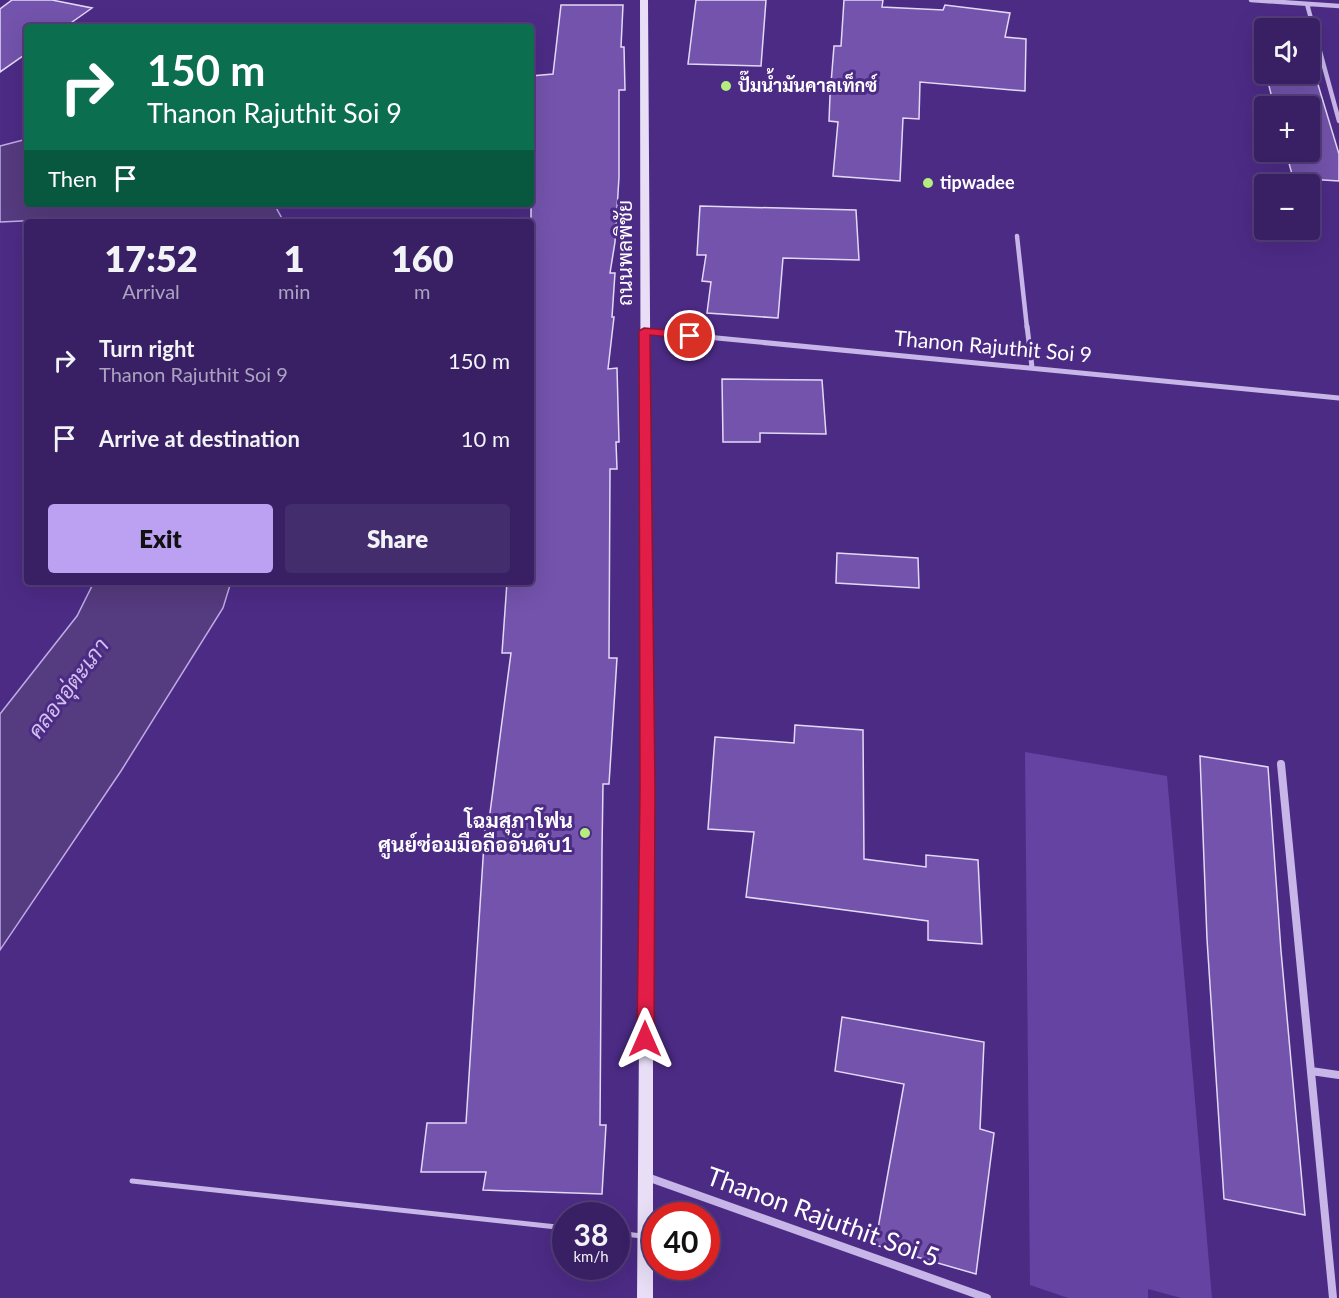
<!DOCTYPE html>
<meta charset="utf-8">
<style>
:root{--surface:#392064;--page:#442d6d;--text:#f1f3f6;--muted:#aba3bf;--line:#533e78;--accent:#bca0f2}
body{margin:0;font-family:Lato,Sarabun,sans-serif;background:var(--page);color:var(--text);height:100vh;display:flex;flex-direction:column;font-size:22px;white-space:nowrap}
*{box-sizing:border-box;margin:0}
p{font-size:20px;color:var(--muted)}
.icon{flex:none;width:33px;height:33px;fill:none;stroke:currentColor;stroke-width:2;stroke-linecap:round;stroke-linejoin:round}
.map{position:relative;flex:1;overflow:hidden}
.side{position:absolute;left:24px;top:219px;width:510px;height:366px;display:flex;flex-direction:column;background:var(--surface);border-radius:6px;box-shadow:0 6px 24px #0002,0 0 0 2px var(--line)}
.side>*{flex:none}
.guide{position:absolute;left:24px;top:24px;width:510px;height:183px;border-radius:6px;box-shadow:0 6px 24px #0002,0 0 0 2px var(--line);background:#0b6e4f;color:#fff;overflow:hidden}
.fabs{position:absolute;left:1254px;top:18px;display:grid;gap:12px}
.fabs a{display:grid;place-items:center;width:66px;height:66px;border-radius:6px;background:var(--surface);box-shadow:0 6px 24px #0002,0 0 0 2px var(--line);font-size:30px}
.speed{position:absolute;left:552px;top:1202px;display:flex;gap:12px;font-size:30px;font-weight:700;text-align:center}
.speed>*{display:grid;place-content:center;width:78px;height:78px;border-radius:50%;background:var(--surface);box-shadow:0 6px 24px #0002,0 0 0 2px var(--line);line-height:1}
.speed small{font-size:15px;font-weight:400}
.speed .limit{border:9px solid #d22;background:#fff;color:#111}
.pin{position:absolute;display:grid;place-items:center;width:51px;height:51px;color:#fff;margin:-26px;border:3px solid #fff;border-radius:50%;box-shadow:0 2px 6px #0007}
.me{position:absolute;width:66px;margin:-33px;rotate:0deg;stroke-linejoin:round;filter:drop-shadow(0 0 4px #0008)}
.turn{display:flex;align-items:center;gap:21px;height:126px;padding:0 24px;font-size:27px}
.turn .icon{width:78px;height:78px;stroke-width:2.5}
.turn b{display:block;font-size:42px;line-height:51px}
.then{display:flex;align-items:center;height:57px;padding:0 24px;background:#0003;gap:12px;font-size:22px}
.eta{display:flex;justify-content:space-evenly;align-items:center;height:102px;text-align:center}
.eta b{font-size:36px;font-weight:800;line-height:42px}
.cta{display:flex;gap:12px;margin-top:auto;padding:12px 24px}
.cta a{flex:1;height:69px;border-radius:6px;background:var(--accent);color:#111;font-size:24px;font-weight:800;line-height:69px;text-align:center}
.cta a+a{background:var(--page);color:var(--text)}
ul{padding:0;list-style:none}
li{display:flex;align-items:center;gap:18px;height:78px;padding:0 24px}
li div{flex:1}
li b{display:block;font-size:22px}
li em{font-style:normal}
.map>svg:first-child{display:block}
.green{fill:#6543a3}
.water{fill:#553b7f;stroke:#bfabe7;stroke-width:1.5}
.building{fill:#7353ac;stroke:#e3d9f6;stroke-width:1.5}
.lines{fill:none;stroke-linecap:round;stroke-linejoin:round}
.lane{stroke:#c7b6e7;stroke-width:5}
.street-far2{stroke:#c7b6e7;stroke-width:4.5}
.street-far1{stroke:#c7b6e7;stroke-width:5}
.street{stroke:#c7b6e7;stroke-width:8}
.secondary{fill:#e8dff7;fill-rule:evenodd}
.route{fill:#e11d48;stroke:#92132f;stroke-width:1.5}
.poi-dot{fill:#b4ed7e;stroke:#4c2b85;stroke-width:2}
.labels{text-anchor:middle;stroke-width:6;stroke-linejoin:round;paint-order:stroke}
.far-poi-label{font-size:18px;font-weight:bold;fill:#fff;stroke:#4c2b85;text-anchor:start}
.street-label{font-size:21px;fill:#fff;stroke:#4c2b85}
.poi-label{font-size:21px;font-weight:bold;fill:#fff;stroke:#4c2b85;text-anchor:end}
.water-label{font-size:22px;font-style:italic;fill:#d1c1ee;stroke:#4c2b85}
.near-street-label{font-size:26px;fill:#fff;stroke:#4c2b85}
</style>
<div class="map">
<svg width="1339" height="1298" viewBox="0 0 1339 1298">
<rect width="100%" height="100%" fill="#4c2b85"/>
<path class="green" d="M 1025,752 L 1167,776 L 1212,1298 L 1181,1298 L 1148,1289 L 1148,1298 L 1068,1298 L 1030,1285 Z"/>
<path class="water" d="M 27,139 L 27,204 L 274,204 L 284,222 L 71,222 L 66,219 L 0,222 L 0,146 Z
M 94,582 L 231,582 L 223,608 L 121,771 L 0,950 L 0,714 L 77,616 Z"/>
<path class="building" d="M 12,0 L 52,0 L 92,8 L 65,27 L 27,27 L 27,53 L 0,72 L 0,9 Z
M 696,0 L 766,0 L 761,66 L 688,64 Z
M 844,0 L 883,0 L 882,7 L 943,10 L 945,5 L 1010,13 L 1005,37 L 1026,39 L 1025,91 L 920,82 L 919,119 L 903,118 L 900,181 L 833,176 L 838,122 L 829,121 L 830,96 L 834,46 L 841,46 Z
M 561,5 L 623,5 L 621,47 L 624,47 L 625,90 L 619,90 L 619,177 L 615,242 L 610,273 L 615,273 L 612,317 L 614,317 L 608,369 L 617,368 L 619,442 L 616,442 L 617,469 L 610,469 L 609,658 L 617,658 L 609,784 L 603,784 L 602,850 L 600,1125 L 606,1125 L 602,1194 L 483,1190 L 486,1172 L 421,1172 L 427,1123 L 466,1123 L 485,828 L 488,828 L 511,653 L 502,653 L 507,582 L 531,582 L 531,76 L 553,74 Z
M 1253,24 L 1300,26 L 1300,28 L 1264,28 L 1264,69 Z
M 1310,58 L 1339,154 L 1339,181 L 1293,178 L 1286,152 L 1310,152 L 1310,106 L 1274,106 L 1266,74 L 1310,74 Z
M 700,206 L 856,210 L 859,260 L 783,258 L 778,318 L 707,313 L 711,282 L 702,281 L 706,255 L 697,255 Z
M 722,379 L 822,380 L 826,434 L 760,433 L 760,442 L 723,442 Z
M 837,553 L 918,558 L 919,588 L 836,583 Z
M 795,725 L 863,730 L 864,859 L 926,867 L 926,855 L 978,860 L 982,944 L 928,940 L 928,921 L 746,897 L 754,832 L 708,829 L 715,737 L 794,743 Z
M 1200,756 L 1268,767 L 1281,951 L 1305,1215 L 1224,1199 L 1207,939 Z
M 842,1017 L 984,1042 L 980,1129 L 994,1133 L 976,1274 L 875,1245 L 904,1084 L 835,1071 Z"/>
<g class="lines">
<path class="lane" d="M 132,1181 L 566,1228
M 616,1233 L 642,1236"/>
<path class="street-far2" d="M 1251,0 L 1339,6
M 1307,4 L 1339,121
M 1017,236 L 1027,328"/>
<path class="street-far1" d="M 1027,326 L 1032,367
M 644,331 L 1339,398"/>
<path class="street" d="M 1281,764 L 1333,1298
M 1311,1071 L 1339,1075
M 647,1177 L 987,1298"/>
<path class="secondary" d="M 640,0 L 648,0 L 653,788 L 653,1298 L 637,1298 L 641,788 Z"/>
</g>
<path class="route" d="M 644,328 L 690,332 L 695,336 L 690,339 L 650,335 L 655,788 L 654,1039 L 651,1045 L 645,1047 L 639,1045 L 637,1039 L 640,788 L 639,331 Z"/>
<g class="poi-dot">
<circle cx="726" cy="86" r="6"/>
<circle cx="928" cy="183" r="6"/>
<circle cx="585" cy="833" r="6"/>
</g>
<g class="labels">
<g class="far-poi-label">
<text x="738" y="92">ปั๊มน้ำมันคาลเท็กซ์</text>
<text x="940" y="189">tipwadee</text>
</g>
<g class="street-label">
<text transform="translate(625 253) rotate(-90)" y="7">ถนนพลพิชัย</text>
<text transform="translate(993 347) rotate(5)" y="7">Thanon Rajuthit Soi 9</text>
</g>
<g class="poi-label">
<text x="573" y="828">โฉมสุภาโฟน<tspan x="573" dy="24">ศูนย์ซ่อมมือถืออันดับ1</tspan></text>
</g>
<g class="water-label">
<text transform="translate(68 688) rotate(-53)" y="8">คลองอุ่ตะเภา</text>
</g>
<g class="near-street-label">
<text transform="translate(823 1217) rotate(20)" y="9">Thanon Rajuthit Soi 5</text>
</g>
</g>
</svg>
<div class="fabs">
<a><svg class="icon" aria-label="sound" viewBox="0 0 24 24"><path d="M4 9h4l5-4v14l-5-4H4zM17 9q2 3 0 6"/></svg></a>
<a>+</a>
<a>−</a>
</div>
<div class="speed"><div>38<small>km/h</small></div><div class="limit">40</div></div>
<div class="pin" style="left:690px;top:336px;background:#d93025"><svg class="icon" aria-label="arrive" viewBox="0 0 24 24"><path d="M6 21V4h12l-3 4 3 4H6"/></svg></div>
<svg class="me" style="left:645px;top:1039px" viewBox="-20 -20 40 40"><path d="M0-17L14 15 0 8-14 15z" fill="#e11d48" stroke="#fff" stroke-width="4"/></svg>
<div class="guide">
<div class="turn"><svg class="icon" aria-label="right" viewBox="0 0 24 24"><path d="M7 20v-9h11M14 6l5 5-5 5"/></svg><div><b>150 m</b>Thanon Rajuthit Soi 9</div></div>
<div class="then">Then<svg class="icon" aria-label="arrive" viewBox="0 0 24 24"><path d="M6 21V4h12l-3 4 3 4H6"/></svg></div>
</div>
<section class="side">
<div class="eta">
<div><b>17:52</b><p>Arrival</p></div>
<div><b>1</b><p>min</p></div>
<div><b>160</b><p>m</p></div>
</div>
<ul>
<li><svg class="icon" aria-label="right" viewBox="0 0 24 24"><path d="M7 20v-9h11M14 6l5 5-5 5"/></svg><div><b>Turn right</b><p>Thanon Rajuthit Soi 9</p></div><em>150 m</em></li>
<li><svg class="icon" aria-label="arrive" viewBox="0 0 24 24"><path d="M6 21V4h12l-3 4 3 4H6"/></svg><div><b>Arrive at destination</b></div><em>10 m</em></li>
</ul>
<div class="cta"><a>Exit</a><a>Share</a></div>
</section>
</div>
